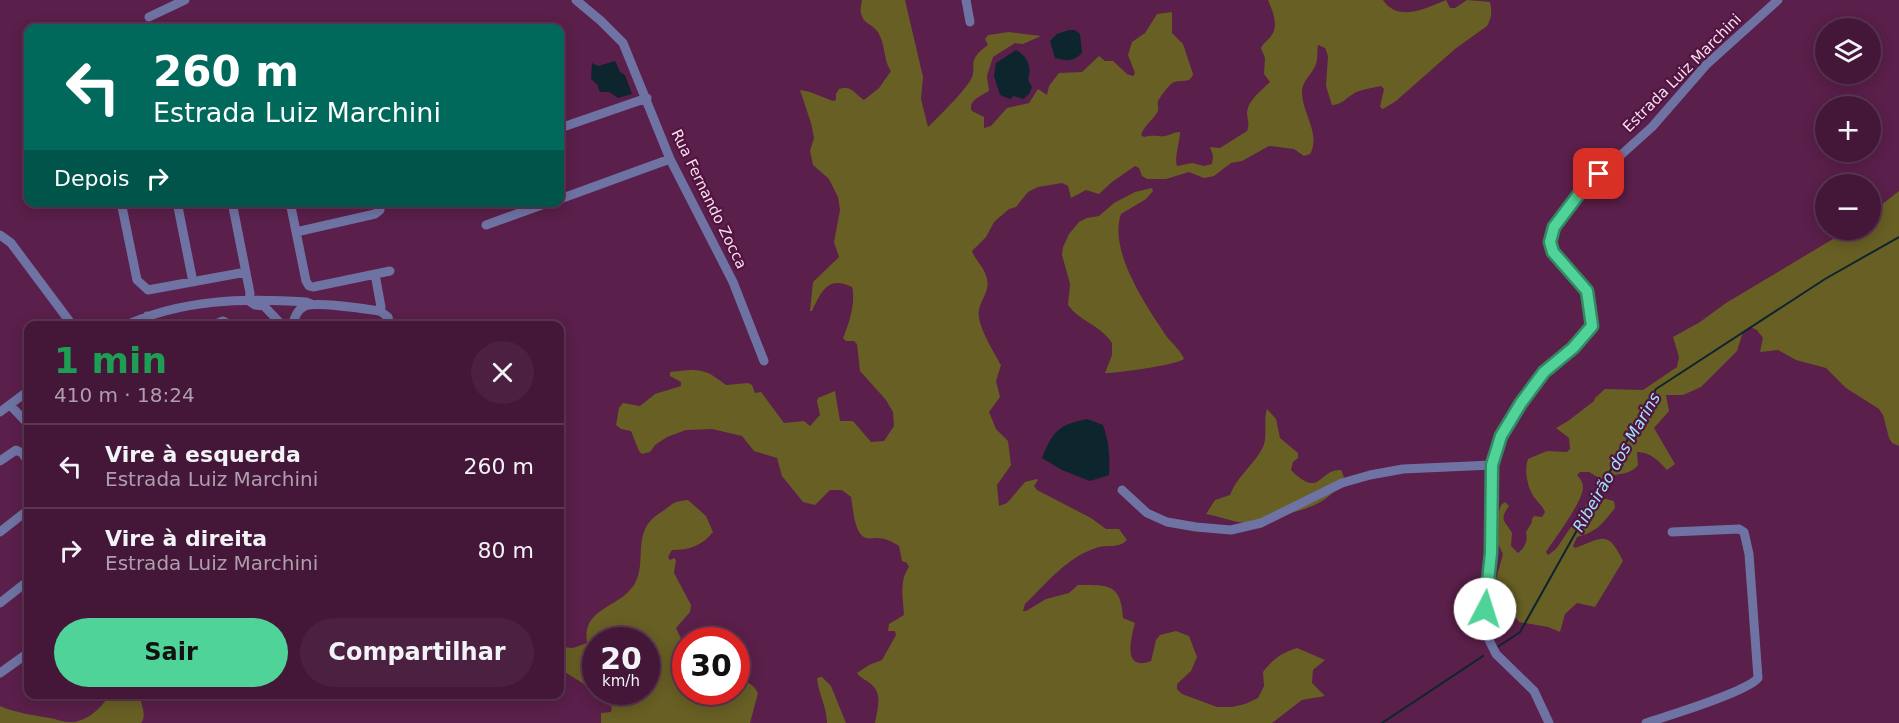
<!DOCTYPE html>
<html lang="pt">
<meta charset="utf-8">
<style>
:root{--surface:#441738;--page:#4b2040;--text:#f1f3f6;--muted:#af9fae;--line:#5c3653;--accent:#50d398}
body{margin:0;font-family:"DejaVu Sans",sans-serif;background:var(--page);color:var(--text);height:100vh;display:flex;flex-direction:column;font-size:22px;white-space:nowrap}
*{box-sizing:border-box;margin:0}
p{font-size:20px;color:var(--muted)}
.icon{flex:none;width:33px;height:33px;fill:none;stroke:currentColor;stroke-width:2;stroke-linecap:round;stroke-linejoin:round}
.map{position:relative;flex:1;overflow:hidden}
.panel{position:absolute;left:24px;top:321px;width:540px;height:378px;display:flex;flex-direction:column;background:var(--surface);border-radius:12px;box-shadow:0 3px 15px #0003,0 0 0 2px var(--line)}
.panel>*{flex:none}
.banner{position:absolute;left:24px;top:24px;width:540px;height:183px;border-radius:12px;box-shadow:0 3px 15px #0003,0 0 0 2px var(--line);background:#00695c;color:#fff;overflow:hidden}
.fabs{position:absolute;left:1815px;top:18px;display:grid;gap:12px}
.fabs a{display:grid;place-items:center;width:66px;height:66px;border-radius:50%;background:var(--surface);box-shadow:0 3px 15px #0003,0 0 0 2px var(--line);font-size:30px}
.speed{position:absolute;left:582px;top:627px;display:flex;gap:12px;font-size:30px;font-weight:700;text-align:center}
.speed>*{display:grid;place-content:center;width:78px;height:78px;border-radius:50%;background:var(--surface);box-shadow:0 3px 15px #0003,0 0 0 2px var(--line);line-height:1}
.speed small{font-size:15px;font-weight:400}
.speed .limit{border:9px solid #d22;background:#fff;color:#111}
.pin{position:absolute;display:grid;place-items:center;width:51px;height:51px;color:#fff;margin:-26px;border-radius:12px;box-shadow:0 3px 9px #0006}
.me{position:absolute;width:66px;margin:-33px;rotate:5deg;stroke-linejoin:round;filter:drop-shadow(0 0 4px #0008)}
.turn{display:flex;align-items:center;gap:21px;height:126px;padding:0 30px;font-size:27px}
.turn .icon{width:78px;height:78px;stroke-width:2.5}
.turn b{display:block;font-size:42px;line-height:51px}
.then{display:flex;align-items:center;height:57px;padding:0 30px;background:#0003;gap:12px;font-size:22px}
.round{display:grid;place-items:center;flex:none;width:63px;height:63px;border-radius:32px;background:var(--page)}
.summary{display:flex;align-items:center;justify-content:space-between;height:102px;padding:0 30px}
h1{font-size:36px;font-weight:700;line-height:45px;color:#1e9e55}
.cta{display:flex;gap:12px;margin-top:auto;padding:12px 30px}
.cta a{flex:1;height:69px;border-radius:36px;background:var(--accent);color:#111;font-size:24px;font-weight:700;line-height:69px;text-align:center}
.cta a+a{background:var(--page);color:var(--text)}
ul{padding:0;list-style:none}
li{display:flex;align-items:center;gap:18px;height:84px;padding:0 30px;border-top:2px solid var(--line)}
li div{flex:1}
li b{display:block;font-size:22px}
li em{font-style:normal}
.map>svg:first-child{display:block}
.green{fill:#685f24;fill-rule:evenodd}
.water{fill:#0d252d}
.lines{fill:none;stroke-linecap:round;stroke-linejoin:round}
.stream{stroke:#0d252d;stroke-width:2}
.minor{stroke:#6f73a3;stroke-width:9}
.route-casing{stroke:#348963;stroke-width:15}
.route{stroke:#50d398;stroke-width:10}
.labels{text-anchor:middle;stroke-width:4.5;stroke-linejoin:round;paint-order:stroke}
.street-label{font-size:15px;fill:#fadcef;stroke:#4f143f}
.water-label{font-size:16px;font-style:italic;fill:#9ee6fd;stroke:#4f143f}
</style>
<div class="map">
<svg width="1899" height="723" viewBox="0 0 1899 723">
<rect width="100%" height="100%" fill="#5a1f4a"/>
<path class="green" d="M 862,0 L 905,0 L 923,77 L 921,99 L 928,127 C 941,114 960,96 970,81 C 979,67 964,62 988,45 L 985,39 L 988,35 L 1009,32 L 1041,36 L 1023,44 L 1015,43 L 993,57 L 987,76 L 989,91 C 981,96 967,101 972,111 L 984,117 L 984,128 L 991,126 L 1007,108 L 1029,103 L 1038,89 L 1047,95 L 1049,86 L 1059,73 L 1082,72 L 1099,56 L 1105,61 L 1113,61 L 1127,74 L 1133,76 L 1135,73 L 1128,55 L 1132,42 L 1145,33 L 1157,14 L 1172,12 L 1172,33 L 1183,44 L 1193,74 C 1190,86 1177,77 1170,85 C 1166,89 1160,97 1158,101 C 1157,104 1159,108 1158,111 C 1155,118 1145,124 1141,135 L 1144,137 C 1154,134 1159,137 1165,136 C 1171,135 1173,132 1180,132 C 1180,142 1174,158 1177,166 L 1192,163 L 1204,166 L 1212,164 L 1213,156 L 1210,147 L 1220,148 L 1247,131 C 1250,124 1247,119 1247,112 C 1249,99 1261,91 1270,82 L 1264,74 L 1265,58 L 1261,48 C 1264,42 1270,39 1273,33 C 1278,22 1272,10 1268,0 L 1383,0 C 1398,23 1426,8 1446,0 L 1450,8 L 1455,8 L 1467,0 L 1490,2 C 1492,10 1492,18 1487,26 L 1455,49 L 1396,101 L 1383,109 L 1380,107 L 1384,89 L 1381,86 C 1373,88 1358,90 1353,94 C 1345,99 1341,105 1332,105 L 1326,86 L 1328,56 L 1325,48 L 1318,45 C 1317,51 1318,59 1316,64 C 1312,75 1301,81 1302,94 C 1303,114 1321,135 1310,154 L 1304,156 L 1294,149 L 1269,146 L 1242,161 L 1231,163 L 1214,176 L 1204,178 L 1189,172 L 1166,179 L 1147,179 L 1142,176 L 1139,168 L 1135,166 L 1112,182 L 1099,194 L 1086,190 L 1071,198 L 1068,186 L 1062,183 L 1038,187 L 1028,192 L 1016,207 L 1009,209 L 994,222 L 986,237 L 972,251 C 975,260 985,268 987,279 C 990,291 981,299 979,310 C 976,324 994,352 1001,365 L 996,381 L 1000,397 L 989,412 L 996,429 L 1008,441 L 1011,465 L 997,485 L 999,506 L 1007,503 L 1025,482 L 1037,479 L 1038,480 L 1034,486 L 1037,490 L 1091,518 L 1106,529 L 1119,529 L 1127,540 C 1119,549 1106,544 1096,548 C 1067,557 1046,584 1025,604 L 1023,611 L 1026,611 L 1046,599 L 1069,593 L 1078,585 C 1108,585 1121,583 1123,618 L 1135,623 C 1131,638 1122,672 1151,661 L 1156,640 L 1160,635 L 1176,631 L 1189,636 L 1197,657 L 1191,671 L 1177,684 L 1177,689 L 1182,694 L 1217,707 L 1232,707 L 1245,704 L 1258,698 L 1264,686 L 1263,672 C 1273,659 1281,653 1297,648 L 1325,660 L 1313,670 L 1312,683 L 1325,696 L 1302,700 L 1272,723 L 875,723 C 877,710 883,695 872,685 C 867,680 861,679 857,673 L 869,665 L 882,660 L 896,635 L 895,631 L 888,631 L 889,624 L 904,615 C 903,598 899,581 909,567 L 907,563 L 902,561 L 899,546 C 892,541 885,538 876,538 C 873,538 870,539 866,538 C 854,534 853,508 851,497 L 842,490 L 830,490 L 815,505 L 803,502 L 782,476 L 777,458 L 754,451 L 742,436 L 712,429 L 686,430 L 667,437 L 655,445 L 650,452 L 642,454 L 639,451 L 631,431 L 621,429 L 616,425 L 619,408 L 623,403 L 640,406 L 655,394 L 681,386 L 681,382 L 670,376 L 670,372 C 699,369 703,367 726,385 L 748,383 L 752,385 L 755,393 L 761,392 L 784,423 L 804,421 L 810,426 L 820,415 L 817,401 L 818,398 L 835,391 L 840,421 L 853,421 L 871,442 L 884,441 L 894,426 L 893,412 L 886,400 L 860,371 L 857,344 L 854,341 L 846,341 L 843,338 C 849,324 856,302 852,287 C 828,275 821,292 812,311 L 810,311 L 813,282 L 839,257 L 834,242 L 840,210 L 838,197 L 829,179 L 813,165 L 810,151 L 814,138 L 811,123 L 800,90 L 810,92 L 833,101 L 836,100 L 836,94 L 839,89 C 853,85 854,94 864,100 L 879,88 L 891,71 C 883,60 886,43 877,31 C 872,24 864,24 861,14 C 860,9 861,5 862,0 Z
M 1152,188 L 1153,191 L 1146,199 L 1121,214 C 1108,251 1147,307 1167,337 C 1173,344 1181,351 1184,359 C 1176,365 1118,373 1105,373 L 1112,355 L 1112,343 C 1099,324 1079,321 1068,305 L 1070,284 L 1062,255 L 1063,247 L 1069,234 L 1079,222 L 1087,218 L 1099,216 L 1114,203 L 1135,192 Z
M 1899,191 L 1899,446 L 1892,443 L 1889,438 L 1883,415 L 1879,409 L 1846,388 L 1826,368 L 1796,360 L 1778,350 L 1760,352 L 1763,338 L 1757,330 L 1750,327 L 1743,332 L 1737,351 L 1701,387 L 1683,395 L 1666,395 L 1669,411 L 1654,428 L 1675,464 L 1667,470 C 1659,461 1650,452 1637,452 L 1638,465 C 1629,477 1614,472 1601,479 L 1589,472 L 1580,472 L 1577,475 C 1580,478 1583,482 1583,488 C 1582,503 1555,538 1546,552 L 1548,555 L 1556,549 L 1590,499 L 1598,497 L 1614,501 L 1615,508 C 1602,524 1597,532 1577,537 L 1573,546 L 1575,548 C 1604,537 1608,530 1623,561 L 1595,607 L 1577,603 L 1565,614 L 1560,632 L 1548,627 L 1519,622 L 1502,598 L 1495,583 L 1503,554 L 1496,540 L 1497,517 L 1501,505 L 1505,502 L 1509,506 C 1498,521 1506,521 1512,533 L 1511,546 L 1518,553 C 1525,548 1528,541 1526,532 L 1532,522 L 1532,519 L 1534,516 L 1542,517 L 1545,512 C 1543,506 1538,503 1534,497 C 1527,487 1524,469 1528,459 L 1547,451 L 1567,452 L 1570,449 L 1569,438 L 1556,428 L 1568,421 L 1594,401 L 1595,398 L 1605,389 L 1643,390 L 1677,367 L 1679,357 L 1673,337 L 1700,322 L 1726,303 L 1848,230 L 1870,230 L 1871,213 Z
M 1267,409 L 1276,419 L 1280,438 L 1298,453 L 1298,458 L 1293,462 L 1291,470 C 1321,500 1318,469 1341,470 L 1344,477 C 1329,506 1303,510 1274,517 C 1266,519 1256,524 1247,523 C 1236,523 1219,516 1206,514 L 1215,500 L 1230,495 C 1237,476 1254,465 1263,447 C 1268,436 1263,421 1267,409 Z
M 688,500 L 706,516 L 713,532 C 702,546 689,550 672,550 L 668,557 L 670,560 L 674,558 L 676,560 L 674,573 L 691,605 L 690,612 L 676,628 L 685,647 L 686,692 L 693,692 L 700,702 L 716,692 L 736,692 L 737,681 C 746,680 754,685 758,693 L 750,723 L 601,723 L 601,713 L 611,712 L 612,707 L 594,697 L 584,684 L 560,669 L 560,647 L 573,648 L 587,643 C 582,612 610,609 627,593 C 654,570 626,534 660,513 C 674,504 670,502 688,500 ZM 646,640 L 646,692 L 596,692 L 596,640 Z
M 819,677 L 822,677 L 831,686 L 846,723 L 827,723 C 827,708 819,695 817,679 Z
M 110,694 L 145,695 L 141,702 C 143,709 146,717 141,723 L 0,723 L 0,706 C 17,713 32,715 50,718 C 56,719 63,722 69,722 C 86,723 102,708 110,694 Z"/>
<path class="water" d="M 1069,30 L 1075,30 L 1080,34 L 1082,53 C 1073,62 1067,61 1055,58 L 1050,41 L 1057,34 Z
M 1016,50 C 1028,57 1032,67 1028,80 L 1032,87 L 1029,94 L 1023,99 L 1014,96 L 1010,99 L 1000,95 L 994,76 L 996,63 Z
M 615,61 L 620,72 L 625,75 L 632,94 L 618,98 L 609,92 L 600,92 L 597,84 L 591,79 L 592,63 L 598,66 Z
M 1087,419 L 1103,425 C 1109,442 1110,456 1109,475 L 1090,481 L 1062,470 L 1042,458 C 1053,431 1058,425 1087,419 Z"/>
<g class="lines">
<path class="stream" d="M 1496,648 L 1520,632 L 1656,389 L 1825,279 L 1899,237
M 1382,723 L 1483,656"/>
<path class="minor" d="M 576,0 L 601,21 L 623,43 L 670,159 L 733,282 L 764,361
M 966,0 L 970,22
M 149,17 L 185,0
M 560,128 L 647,98
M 560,199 L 670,159
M 121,202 L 137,280 L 148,290 L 246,272
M 177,202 L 193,282
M 232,202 L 250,293 L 249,301
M 290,202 L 306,281 L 309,286 L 313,287 L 390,271
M 486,225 L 550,202
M 296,232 L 375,214 L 380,210 L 378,202
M 0,235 L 11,243 L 73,326
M 375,274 L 381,307 L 380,311
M 249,301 L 255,305 L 264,306 L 283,326
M 147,316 L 156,326
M 124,326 C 182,299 244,298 306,302 L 311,304
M 211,326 L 223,321 L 233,326
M 293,326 C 294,317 297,310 305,306 C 316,301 365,309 380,311 L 388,317 L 390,326
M 10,405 L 28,424
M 0,412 L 28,391
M 0,461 L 16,450 L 22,453 L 28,461
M 1122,490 L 1147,513 L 1167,522 L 1196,527 L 1231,530 L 1261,523 L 1342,483 L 1370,475 L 1403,469 L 1492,465
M 0,532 L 28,510
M 0,603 L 28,581
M 0,673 L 28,653
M 1549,723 L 1534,691 L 1496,654 L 1484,630 L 1491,553 L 1492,465 L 1501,436 L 1521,403 L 1544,372 L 1573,348 L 1592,326 L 1587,291 L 1553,252 L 1550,242 L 1554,227 L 1582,190 L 1652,127 L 1706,65 L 1778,0
M 1646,723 C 1667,716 1747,692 1758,678 L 1749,554 L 1744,532 L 1739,529 L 1672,532"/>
</g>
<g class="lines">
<g class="route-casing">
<path id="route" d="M 1485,609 L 1491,553 L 1492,465 L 1501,436 L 1521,403 L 1544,372 L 1573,348 L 1592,326 L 1587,291 L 1553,252 L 1550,242 L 1554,227 L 1582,190 L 1599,174"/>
</g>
<use href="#route" class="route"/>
</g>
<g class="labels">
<g class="street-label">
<text transform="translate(1682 73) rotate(-45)" y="5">Estrada Luiz Marchini</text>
<text transform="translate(709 199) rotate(64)" y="5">Rua Fernando Zocca</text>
</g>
<g class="water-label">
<text transform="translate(1616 462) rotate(-60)" y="6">Ribeirão dos Marins</text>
</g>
</g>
</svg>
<div class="fabs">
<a><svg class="icon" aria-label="layers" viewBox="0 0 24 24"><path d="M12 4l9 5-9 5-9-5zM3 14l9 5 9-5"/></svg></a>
<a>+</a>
<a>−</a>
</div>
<div class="speed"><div>20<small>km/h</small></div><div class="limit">30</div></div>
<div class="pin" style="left:1599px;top:174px;background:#d93025"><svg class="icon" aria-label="arrive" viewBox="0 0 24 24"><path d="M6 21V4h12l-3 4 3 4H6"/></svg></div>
<svg class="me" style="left:1485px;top:609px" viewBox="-20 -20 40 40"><circle r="19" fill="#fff"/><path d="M0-13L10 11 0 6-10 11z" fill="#50d398"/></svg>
<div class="banner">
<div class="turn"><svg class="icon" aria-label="left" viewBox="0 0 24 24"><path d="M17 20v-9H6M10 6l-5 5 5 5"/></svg><div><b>260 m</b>Estrada Luiz Marchini</div></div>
<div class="then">Depois<svg class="icon" aria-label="right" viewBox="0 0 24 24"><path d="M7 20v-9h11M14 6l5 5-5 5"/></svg></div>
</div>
<section class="panel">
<div class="summary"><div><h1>1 min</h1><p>410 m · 18:24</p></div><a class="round"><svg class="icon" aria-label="close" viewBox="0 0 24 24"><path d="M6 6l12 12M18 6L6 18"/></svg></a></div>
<ul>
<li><svg class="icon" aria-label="left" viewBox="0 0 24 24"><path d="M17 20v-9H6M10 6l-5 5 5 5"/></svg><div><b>Vire à esquerda</b><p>Estrada Luiz Marchini</p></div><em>260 m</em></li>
<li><svg class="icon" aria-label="right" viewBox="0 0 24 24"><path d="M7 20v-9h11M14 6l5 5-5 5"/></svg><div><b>Vire à direita</b><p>Estrada Luiz Marchini</p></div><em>80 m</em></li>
</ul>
<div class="cta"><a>Sair</a><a>Compartilhar</a></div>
</section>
</div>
